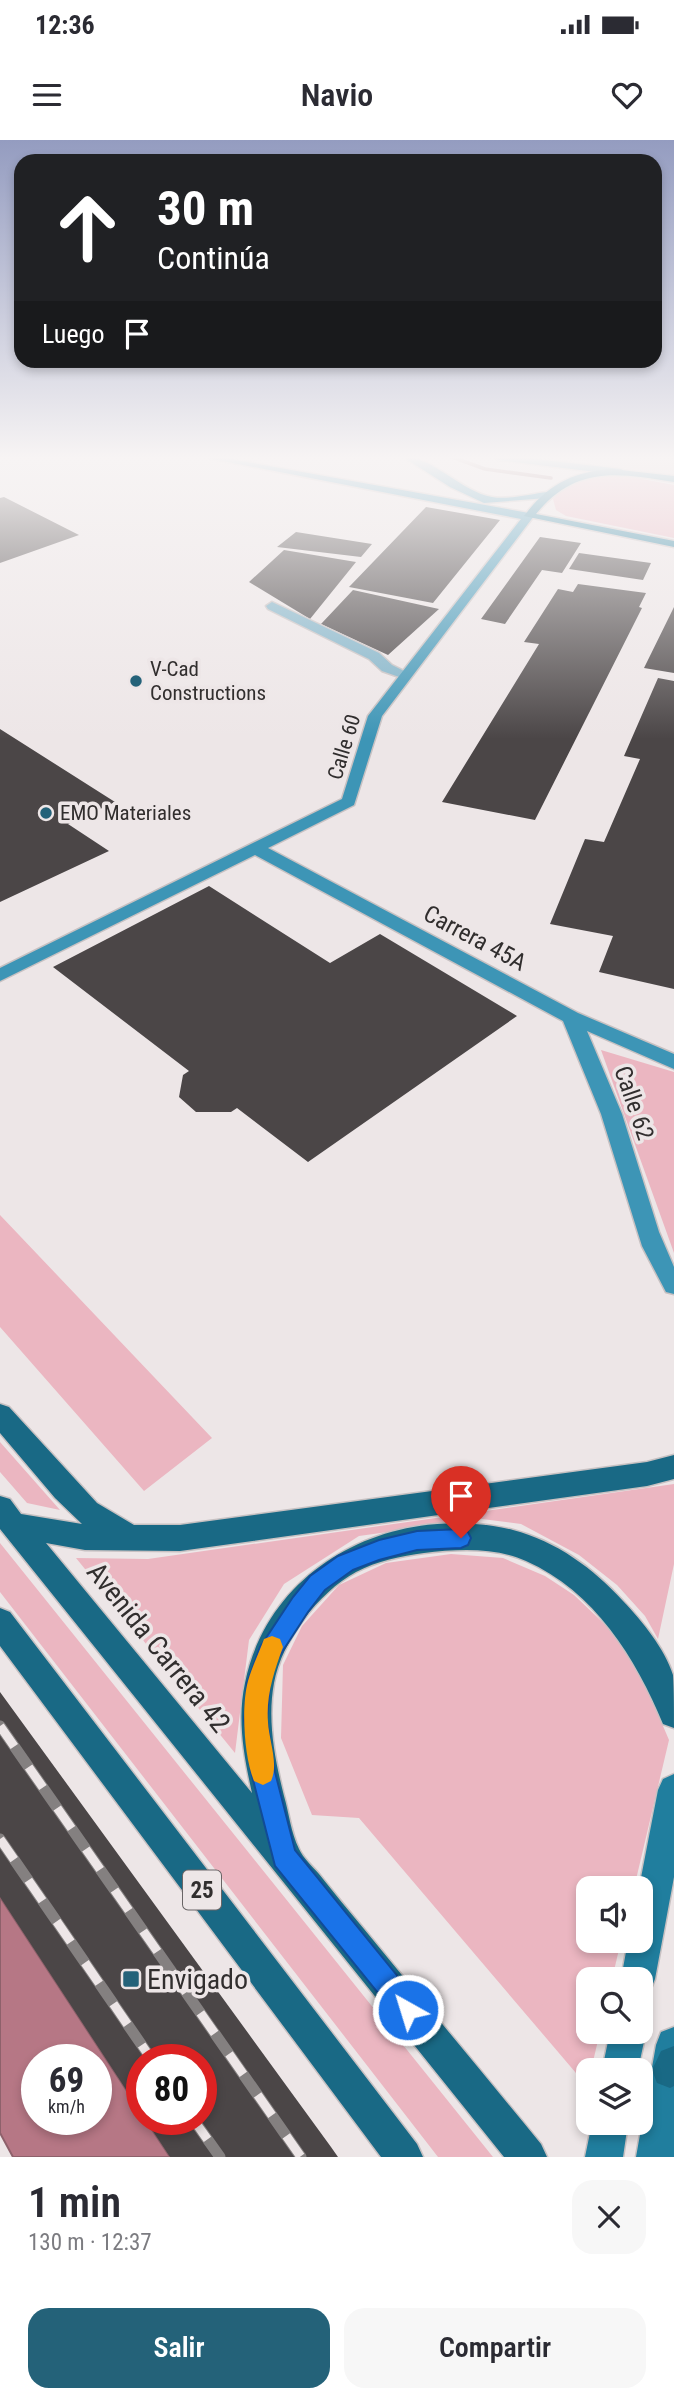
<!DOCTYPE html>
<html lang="es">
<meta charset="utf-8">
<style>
:root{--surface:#fff;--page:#f7f7f7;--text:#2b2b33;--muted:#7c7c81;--accent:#246279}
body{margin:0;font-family:"Roboto Condensed",sans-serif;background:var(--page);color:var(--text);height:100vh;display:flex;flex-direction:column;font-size:26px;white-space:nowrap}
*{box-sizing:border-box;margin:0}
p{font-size:23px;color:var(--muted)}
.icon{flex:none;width:38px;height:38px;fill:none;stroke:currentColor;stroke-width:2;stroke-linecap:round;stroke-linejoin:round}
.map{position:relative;height:2017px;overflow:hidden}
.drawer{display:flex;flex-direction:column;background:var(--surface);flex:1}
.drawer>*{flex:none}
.hud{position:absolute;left:14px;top:14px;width:648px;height:214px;border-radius:21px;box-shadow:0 4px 10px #0003;background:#202124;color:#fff;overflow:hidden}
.controls{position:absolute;left:576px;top:1736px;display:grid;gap:14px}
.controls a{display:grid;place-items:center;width:77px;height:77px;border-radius:14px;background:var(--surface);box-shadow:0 4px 10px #0003;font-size:35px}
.speed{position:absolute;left:21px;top:1904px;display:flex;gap:14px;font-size:35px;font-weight:700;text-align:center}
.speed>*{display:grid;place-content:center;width:91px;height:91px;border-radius:50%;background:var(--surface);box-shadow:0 4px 10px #0003;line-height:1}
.speed small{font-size:18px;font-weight:400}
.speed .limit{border:10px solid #d22;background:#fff;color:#111}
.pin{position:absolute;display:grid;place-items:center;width:60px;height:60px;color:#fff;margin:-72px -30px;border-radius:50% 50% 50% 0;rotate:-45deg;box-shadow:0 0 7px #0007}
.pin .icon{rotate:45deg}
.me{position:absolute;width:77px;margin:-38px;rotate:321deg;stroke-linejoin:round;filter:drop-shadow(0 0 5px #0008)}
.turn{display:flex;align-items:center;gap:24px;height:147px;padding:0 28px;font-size:32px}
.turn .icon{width:91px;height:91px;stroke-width:2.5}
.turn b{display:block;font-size:49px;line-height:60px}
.then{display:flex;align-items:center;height:66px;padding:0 28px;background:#0003;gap:14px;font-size:26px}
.round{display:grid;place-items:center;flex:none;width:74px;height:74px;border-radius:21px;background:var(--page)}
.headline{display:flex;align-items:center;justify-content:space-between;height:119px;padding:0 28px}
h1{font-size:42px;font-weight:600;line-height:52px}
.button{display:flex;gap:14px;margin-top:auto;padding:14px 28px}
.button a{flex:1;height:80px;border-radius:21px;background:var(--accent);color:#fff;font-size:28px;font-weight:600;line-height:80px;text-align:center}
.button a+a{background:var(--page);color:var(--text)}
.status{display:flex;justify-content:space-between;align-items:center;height:49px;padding:0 35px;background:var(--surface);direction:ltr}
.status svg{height:19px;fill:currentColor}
header{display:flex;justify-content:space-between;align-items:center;height:91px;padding:0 28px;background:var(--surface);font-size:32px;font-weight:600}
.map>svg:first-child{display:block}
.built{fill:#e7d7da}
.green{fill:#ebb6c1}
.water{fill:#b67785;stroke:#8e616b;stroke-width:2;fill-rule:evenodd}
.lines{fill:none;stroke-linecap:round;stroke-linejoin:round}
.stream{stroke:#8e616b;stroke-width:3.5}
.building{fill:#4b4647}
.street-casing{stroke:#c7c1c2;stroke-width:3}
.secondary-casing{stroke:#c7c1c2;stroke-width:3}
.primary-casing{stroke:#c7c1c2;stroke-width:3}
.highway-casing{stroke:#c7c1c2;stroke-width:3}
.street{fill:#7db1c7;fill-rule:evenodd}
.secondary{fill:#3d95b6;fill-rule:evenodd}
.primary{fill:#207e9e;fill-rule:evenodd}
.highway{fill:#196985;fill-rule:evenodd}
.rail-casing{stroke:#848080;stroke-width:11}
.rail{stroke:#ede6e7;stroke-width:9;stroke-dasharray:25;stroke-linecap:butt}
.route{fill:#1a73e8;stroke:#114b97;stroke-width:2}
.slow{fill:#f59e0b}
.poi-dot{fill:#246279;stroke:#ede6e7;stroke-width:2.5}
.labels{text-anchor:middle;stroke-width:7;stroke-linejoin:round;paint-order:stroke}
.far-poi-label{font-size:21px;fill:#312e2e;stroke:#ede6e7;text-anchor:start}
.far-street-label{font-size:21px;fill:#312e2e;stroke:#ede6e7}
.shield{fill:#ede6e7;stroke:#696566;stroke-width:2}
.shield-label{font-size:23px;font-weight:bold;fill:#312e2e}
.street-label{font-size:24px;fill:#312e2e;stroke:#ede6e7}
.near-street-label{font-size:28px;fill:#312e2e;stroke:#ede6e7}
.near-poi-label{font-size:28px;fill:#312e2e;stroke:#ede6e7;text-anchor:start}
</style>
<div class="status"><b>12:36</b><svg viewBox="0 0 49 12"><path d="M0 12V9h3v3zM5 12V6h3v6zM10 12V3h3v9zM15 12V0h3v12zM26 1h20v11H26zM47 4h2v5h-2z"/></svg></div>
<header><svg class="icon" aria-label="menu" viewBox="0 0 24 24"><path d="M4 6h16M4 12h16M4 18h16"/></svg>Navio<svg class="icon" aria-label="heart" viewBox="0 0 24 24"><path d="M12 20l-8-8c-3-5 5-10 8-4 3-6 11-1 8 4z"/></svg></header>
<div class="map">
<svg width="674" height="2017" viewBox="0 0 674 2017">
<rect width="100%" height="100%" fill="#ede6e7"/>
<path class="built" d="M 564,317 L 674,317 L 674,335 L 601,325 Z"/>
<path class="green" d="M 592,335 L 621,335 L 674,345 L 674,398 L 566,376 L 556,370 L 553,359 L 567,345 Z
M 601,910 L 674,932 L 674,1113 Z
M 0,1075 L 212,1298 L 144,1351 L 0,1187 Z
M 0,1302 L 60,1370 L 27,1363 L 0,1332 Z
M 674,1344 L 674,1424 L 658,1499 L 645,1476 L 617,1445 L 579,1415 L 521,1384 L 482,1379 L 359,1396 L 284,1444 L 249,1500 L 235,1613 L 76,1418 L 148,1419 Z
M 0,1403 L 493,2017 L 438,2017 L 0,1452 Z
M 451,1414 L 503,1418 L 545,1436 L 574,1455 L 614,1493 L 640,1532 L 669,1600 L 634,1748 L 588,1748 L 588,1801 L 621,1801 L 612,1839 L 588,1839 L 588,1892 L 600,1892 L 591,1930 L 588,1930 L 587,1946 L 359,1678 L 312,1675 L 281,1598 L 283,1525 L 302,1486 L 339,1445 L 386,1423 Z"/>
<path class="water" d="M 0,1757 L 142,1974 L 142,1979 L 145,1979 L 170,2017 L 13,2017 L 0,1993 ZM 37,1920 L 96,1920 L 96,1979 L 37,1979 Z"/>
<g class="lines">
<path class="stream" d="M 452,317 L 485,329 L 551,338"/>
</g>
<path class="building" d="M 4,357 L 79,395 L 0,423 L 0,358 Z
M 426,367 L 500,380 L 433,463 L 349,447 Z
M 296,392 L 372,404 L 361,417 L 277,407 Z
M 540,397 L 581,403 L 562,433 L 542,430 L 505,484 L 481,479 Z
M 284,410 L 356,422 L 310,479 L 249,442 Z
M 579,413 L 651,423 L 643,440 L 569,429 Z
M 578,444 L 646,453 L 639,467 L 642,468 L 535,680 L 442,662 L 539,504 L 524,502 L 558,449 L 573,452 Z
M 353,450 L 439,469 L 388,515 L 321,484 Z
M 674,467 L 674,533 L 644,528 Z
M 658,538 L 674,541 L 674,849 L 599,832 L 613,796 L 550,784 L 585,699 L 604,702 L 640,619 L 624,616 Z
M 0,589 L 115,662 L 68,684 L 109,711 L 0,762 Z
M 209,746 L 330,823 L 380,794 L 517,876 L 308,1022 L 237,968 L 231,972 L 196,972 L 179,957 L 183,935 L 189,931 L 53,827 Z
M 0,1552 L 331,2007 L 338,2017 L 170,2017 L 145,1979 L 201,1979 L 201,1920 L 142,1920 L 142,1974 L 0,1757 Z"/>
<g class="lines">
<g class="street-casing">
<path id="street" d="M 272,462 L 379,513 L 392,525 L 412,535 L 405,539 L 382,531 L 369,519 L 268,469 L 266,466 Z"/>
</g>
<g class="secondary-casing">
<path id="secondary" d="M 202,317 L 220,317 L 529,373 L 534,376 L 382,576 L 354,665 L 268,708 L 578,873 L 674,914 L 674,929 L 587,891 L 622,974 L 659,1092 L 674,1127 L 674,1154 L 666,1152 L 642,1106 L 601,974 L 563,881 L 255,715 L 0,841 L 0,828 L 342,659 L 368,576 L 521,379 Z
M 403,317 C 431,315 462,352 492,357 C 508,360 531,354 547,352 L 552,355 L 547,358 L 484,363 L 450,347 Z
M 493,317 L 519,317 L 621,329 L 626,332 L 621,335 L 498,320 Z"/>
</g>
<g class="primary-casing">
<path id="primary" d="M 612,329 L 674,336 L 674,342 C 617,333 576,325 536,374 L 674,401 L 674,407 L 524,376 C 547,345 574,331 612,329 Z
M 674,1634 L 674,1737 L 655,1839 L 650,1851 L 640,1855 L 640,1839 L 621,1839 L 628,1801 L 640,1801 L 639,1748 L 658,1650 L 663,1639 Z
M 641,1879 L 646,1892 L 638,1930 L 602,1930 L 610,1892 L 640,1892 Z
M 674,1887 L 674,2017 L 636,2017 L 656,1905 L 661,1892 Z
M 592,1983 L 628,1983 L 623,2017 L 585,2017 Z"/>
</g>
<g class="highway-casing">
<path id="highway" d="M 0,1264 L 9,1267 L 97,1363 L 134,1385 L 180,1385 L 647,1322 L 674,1315 L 674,1339 L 647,1346 L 180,1411 L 85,1410 L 46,1403 L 252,1653 C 244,1617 237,1579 245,1543 C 270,1421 399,1362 513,1390 C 556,1401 594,1429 623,1461 C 642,1481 665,1509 673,1535 C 674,1550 674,1572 674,1588 L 663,1584 C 636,1518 594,1451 526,1421 C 496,1407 457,1409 424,1413 C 401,1416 377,1421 356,1432 C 318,1453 282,1500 274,1543 C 267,1581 275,1620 284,1656 C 289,1673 291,1693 299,1709 C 303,1718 313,1727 319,1734 C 334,1753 349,1771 364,1789 C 423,1861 482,1932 541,2004 L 547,2017 L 504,2017 L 0,1389 L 0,1356 L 10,1359 L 21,1374 L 82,1384 L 55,1358 L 0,1293 Z
M 0,1468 L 10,1472 L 417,2004 L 423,2017 L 381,2017 L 0,1506 Z
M 674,1906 L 674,1946 L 670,1948 L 657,1943 L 652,1930 L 661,1911 Z"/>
</g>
<use href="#street" class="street"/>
<use href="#secondary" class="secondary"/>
<use href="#primary" class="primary"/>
<use href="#highway" class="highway"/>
<g class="rail-casing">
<path id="rail" d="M 0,1586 L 301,2017
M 0,1699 L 152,1920
M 193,1979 L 220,2017"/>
</g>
<use href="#rail" class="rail"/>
</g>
<linearGradient id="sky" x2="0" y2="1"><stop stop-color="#949cc0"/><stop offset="0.53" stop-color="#f7f4f4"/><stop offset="1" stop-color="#f7f4f4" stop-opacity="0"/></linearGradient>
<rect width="674" height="599" fill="url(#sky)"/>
<path class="route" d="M 461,1389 L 468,1392 L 471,1398 L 468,1405 L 461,1408 L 417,1410 L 379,1420 L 353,1430 L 325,1450 L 308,1472 L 277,1520 L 270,1543 L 267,1580 L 275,1632 L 295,1710 L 418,1861 L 422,1870 L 418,1879 L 408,1883 L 399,1879 L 275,1726 L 251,1632 L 244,1580 L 247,1543 L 260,1507 L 293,1457 L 310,1436 L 338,1416 L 379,1400 L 417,1391 Z"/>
<path class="slow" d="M 272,1496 L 280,1499 L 283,1507 C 274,1532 266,1555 268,1582 C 269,1601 279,1624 271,1641 L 263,1645 L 254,1641 C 244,1617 241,1567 248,1541 C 252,1527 259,1513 264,1499 Z"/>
<g class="poi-dot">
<circle cx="136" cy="541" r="7"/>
<circle cx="46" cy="673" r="7"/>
<rect x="122" y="1830" width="18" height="18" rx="3.5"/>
</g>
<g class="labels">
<g class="far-poi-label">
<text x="150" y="536">V-Cad<tspan x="150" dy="24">Constructions</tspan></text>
<text x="60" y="680">EMO Materiales</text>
</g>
<g class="far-street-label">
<text transform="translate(344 607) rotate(-73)" y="7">Calle 60</text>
</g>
<rect class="shield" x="183" y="1730.5" width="38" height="39" rx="5"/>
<g class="shield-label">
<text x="202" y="1758">25</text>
</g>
<g class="street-label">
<text transform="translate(475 798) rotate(28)" y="8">Carrera 45A</text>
<text transform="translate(634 963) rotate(71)" y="8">Calle 62</text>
</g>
<g class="near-street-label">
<text transform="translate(159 1507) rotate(51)" y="10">Avenida Carrera 42</text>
</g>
<g class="near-poi-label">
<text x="147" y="1849">Envigado</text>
</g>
</g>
</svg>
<div class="controls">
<a><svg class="icon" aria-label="sound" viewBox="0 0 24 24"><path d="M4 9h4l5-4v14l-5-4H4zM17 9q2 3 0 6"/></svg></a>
<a><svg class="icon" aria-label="search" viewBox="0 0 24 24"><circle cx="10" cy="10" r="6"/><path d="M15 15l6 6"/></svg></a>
<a><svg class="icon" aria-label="layers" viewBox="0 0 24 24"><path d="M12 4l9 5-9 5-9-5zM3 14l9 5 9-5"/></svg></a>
</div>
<div class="speed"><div>69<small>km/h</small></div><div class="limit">80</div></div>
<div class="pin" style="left:461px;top:1398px;background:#d93025"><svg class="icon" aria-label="arrive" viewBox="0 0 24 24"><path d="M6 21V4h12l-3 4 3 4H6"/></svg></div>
<svg class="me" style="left:408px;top:1870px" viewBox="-20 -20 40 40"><circle r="17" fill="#1a73e8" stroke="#fff" stroke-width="3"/><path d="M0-11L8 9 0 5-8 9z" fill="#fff"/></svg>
<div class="hud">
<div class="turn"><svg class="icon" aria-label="ahead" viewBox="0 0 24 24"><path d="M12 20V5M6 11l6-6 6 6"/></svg><div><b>30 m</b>Continúa</div></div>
<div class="then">Luego<svg class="icon" aria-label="arrive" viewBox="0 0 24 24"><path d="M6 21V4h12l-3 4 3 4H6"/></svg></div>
</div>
</div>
<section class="drawer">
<div class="headline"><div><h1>1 min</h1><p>130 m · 12:37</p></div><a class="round"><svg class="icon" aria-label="close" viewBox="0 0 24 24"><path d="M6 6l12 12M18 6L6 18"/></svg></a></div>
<div class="button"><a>Salir</a><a>Compartir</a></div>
</section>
